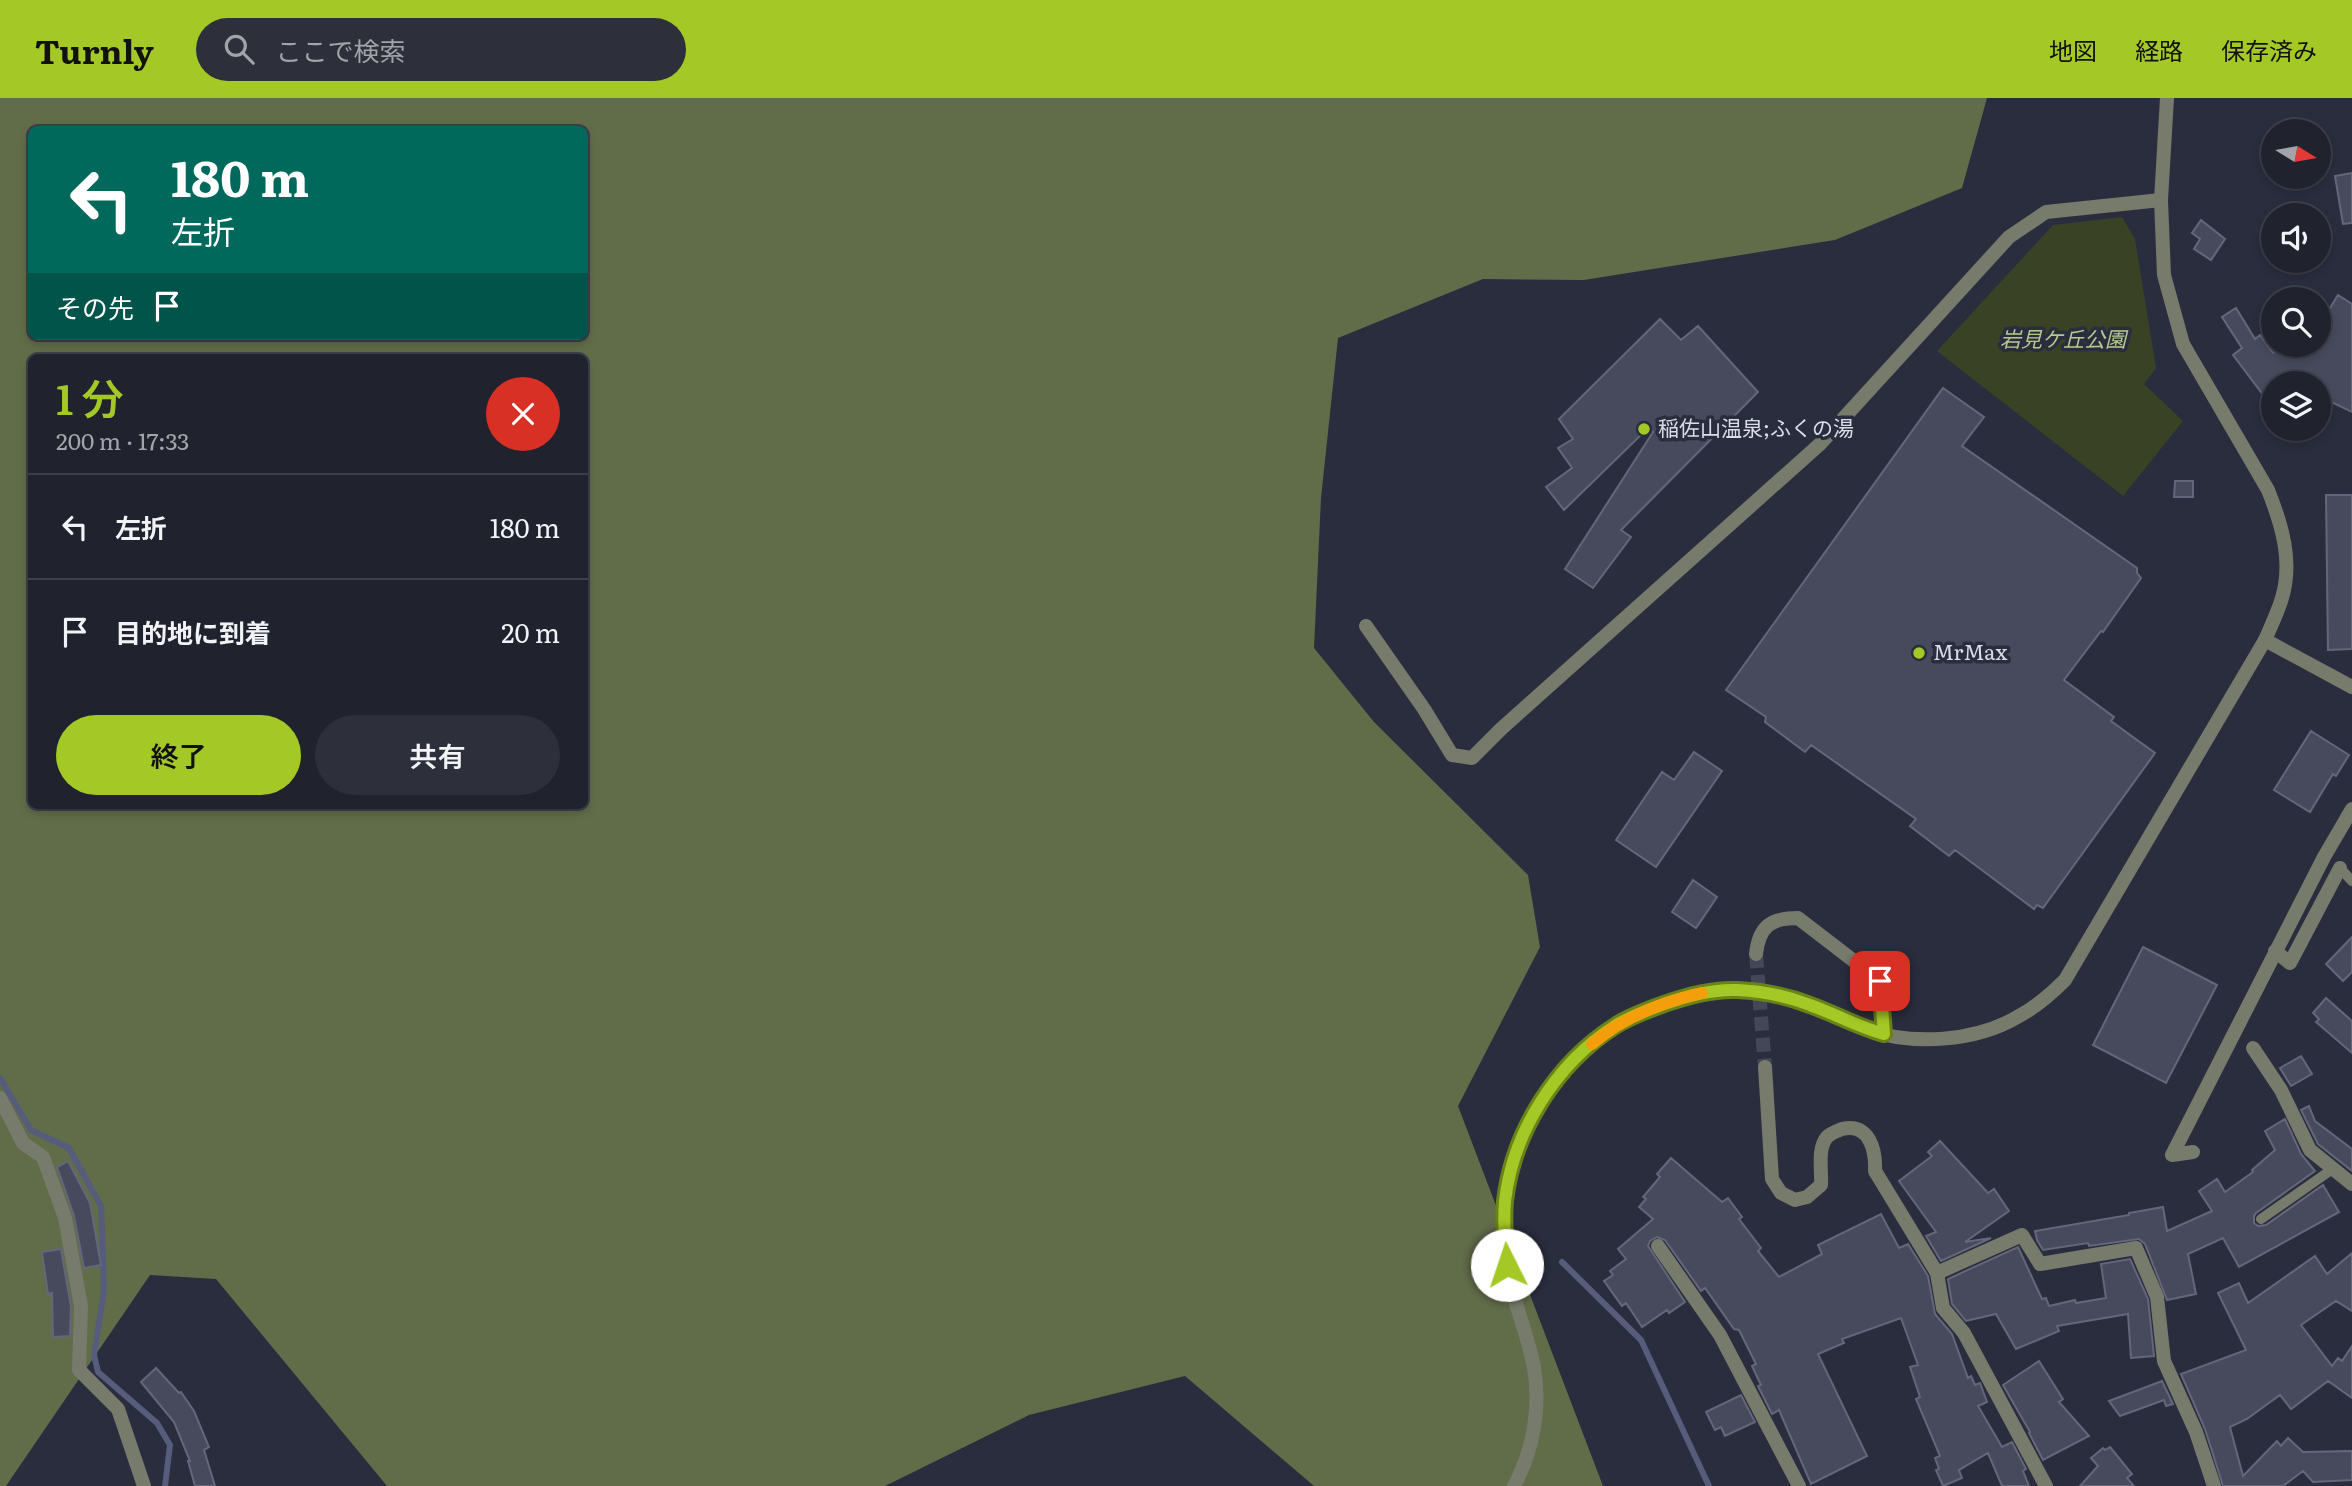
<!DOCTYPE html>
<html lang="ja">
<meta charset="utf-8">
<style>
:root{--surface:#20222e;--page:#2d2f3a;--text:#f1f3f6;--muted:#a2a4aa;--line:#3d3f4a;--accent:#a4c825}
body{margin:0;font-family:Literata,"Noto Sans JP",serif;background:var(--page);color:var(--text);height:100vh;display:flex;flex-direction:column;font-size:26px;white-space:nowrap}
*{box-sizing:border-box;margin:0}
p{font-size:23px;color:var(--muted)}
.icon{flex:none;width:38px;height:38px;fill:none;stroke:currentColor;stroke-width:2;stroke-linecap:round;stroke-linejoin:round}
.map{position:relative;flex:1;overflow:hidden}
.panel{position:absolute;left:28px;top:256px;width:560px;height:455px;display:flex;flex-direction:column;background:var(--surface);border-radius:10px;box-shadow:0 4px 10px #0003,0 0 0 2px var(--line)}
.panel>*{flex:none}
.hud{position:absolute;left:28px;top:28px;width:560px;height:214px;border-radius:10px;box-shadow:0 4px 10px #0003,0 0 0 2px var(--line);background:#00695c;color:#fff;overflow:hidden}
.needle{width:46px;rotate:101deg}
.tools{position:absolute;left:2261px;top:21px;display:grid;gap:14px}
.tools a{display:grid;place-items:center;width:70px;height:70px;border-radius:50%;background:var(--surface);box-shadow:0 4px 10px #0003,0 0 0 2px var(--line);font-size:35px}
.pin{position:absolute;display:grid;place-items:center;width:60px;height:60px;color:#fff;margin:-30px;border-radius:14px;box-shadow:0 4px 10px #0006}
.me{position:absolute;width:77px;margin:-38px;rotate:356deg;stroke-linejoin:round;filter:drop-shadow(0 0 5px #0008)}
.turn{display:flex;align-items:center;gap:24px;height:147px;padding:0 28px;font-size:32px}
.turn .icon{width:91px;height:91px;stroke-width:2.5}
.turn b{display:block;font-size:49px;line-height:60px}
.then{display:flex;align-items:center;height:66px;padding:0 28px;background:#0003;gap:14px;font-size:26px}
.round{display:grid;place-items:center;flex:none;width:74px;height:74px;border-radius:37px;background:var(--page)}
.head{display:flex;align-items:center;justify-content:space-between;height:119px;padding:0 28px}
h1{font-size:42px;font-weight:600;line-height:52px;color:var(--accent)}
.primary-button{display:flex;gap:14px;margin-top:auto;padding:14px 28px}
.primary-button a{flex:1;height:80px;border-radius:42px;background:var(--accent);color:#111;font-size:28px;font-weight:600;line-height:80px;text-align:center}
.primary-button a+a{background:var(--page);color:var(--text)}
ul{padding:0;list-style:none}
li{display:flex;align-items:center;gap:21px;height:105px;padding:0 28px;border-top:2px solid var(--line)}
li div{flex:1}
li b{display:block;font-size:26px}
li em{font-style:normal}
header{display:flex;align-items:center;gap:42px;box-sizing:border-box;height:98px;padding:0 35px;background:var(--accent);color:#111}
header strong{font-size:33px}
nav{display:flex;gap:38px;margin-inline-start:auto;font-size:24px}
.search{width:490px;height:63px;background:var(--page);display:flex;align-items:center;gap:18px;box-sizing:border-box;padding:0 24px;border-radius:38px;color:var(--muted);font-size:26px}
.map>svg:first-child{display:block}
.green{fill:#394225}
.forest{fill:#616c49;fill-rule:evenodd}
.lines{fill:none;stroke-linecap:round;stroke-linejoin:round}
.stream{stroke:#575c7d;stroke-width:6}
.building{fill:#474a5d;stroke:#64677b;stroke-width:2}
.minor-tunnel{stroke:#444758;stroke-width:14;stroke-dasharray:14 7;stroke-linecap:butt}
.service{stroke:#767b6c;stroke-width:10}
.minor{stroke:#767b6c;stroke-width:14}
.tertiary{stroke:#767b6c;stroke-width:14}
.route-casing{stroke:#6b8218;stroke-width:18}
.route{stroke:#a4c825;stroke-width:12}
.slow{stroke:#f59e0b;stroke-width:12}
.poi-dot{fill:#a4c825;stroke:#2a2d3e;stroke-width:2.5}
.labels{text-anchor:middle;stroke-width:7;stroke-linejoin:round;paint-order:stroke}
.park-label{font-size:21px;font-style:italic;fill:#b6c98d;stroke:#2a2d3e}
.poi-label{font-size:21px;fill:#dadce8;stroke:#2a2d3e;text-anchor:start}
</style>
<header>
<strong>Turnly</strong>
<div class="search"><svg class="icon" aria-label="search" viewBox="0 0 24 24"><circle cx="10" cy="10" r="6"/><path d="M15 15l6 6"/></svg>ここで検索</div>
<nav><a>地図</a><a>経路</a><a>保存済み</a></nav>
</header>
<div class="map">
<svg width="2352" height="1388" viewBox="0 0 2352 1388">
<rect width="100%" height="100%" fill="#2a2d3e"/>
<path class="green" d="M 2122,119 L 2135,141 L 2156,270 L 2144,286 L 2183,323 L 2123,398 L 1937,253 L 2053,127 Z"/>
<path class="forest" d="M 0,0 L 1987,0 L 1962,90 L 1835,142 L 1584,182 L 1483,181 L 1338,240 L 1321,400 L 1314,550 L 1374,624 L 1528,777 L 1540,849 L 1458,1008 L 1603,1388 L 1314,1388 L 1185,1278 L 1029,1317 L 885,1388 L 387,1388 L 216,1181 L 150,1177 L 6,1388 L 0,1388 ZM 32,32 L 584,32 L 584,238 L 32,238 ZM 32,259 L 584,259 L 584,707 L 32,707 Z"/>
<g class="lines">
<path class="stream" d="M 0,980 L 31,1032 L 69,1050 L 101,1108 L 104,1192 L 94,1257 L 98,1274 L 157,1325 L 170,1347 L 165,1388
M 1562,1164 L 1641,1242 L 1709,1388"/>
</g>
<path class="building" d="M 2352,75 L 2352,125 L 2343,126 L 2335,78 Z
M 2201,122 L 2225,141 L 2211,162 L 2194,151 L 2200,141 L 2192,135 Z
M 2338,197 L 2352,206 L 2352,314 L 2319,298 L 2319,285 L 2273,285 L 2273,310 L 2233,257 L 2242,250 L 2222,219 L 2236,210 L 2255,241 L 2260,237 L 2273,255 L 2286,247 L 2319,247 L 2319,221 L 2327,215 Z
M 1660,221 L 1681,242 L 1698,228 L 1758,294 L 1621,432 L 1631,439 L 1593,490 L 1565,471 L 1653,334 L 1648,330 L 1564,412 L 1546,389 L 1572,370 L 1558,350 L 1573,341 L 1559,321 Z
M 1943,290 L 1984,319 L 1962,348 L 2137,470 L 2137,475 L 2141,480 L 2103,534 L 2101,533 L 2064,582 L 2114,619 L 2111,623 L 2155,655 L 2043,810 L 2037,807 L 2034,811 L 1955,752 L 1949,758 L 1910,728 L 1916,721 L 1811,647 L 1805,654 L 1765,624 L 1766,619 L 1726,592 Z
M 2175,383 L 2193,383 L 2193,399 L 2174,399 Z
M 2326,397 L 2352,397 L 2352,551 L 2328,552 Z
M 2311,633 L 2349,657 L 2336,678 L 2333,676 L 2310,714 L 2274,692 Z
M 1694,654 L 1722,673 L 1656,769 L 1616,742 L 1662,674 L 1674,682 Z
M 1693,782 L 1717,799 L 1696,830 L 1672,814 Z
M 2352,839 L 2352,874 L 2343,883 L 2326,866 Z
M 2143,849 L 2217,887 L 2166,985 L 2093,947 Z
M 2326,900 L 2352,923 L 2352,955 L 2316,924 L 2319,921 L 2313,915 Z
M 2301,958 L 2312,976 L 2291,988 L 2280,970 Z
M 2309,1008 L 2315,1023 L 2352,1051 L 2352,1073 L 2318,1046 L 2301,1012 Z
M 2285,1021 L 2301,1056 L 2315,1073 L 2256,1115 L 2254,1118 L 2254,1125 L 2258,1128 L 2266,1127 L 2323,1087 L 2339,1114 L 2239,1169 L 2223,1140 L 2188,1156 L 2196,1196 L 2167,1202 L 2145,1146 L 2139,1141 L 2089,1148 L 2088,1145 L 2043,1152 L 2037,1142 L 2035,1133 L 2129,1117 L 2129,1115 L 2163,1109 L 2167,1133 L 2212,1113 L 2199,1093 L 2217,1081 L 2225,1094 L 2253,1074 L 2252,1072 L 2275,1052 L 2265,1033 Z
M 1940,1043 L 1988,1095 L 1994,1091 L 2009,1113 L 1965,1144 L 1991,1140 L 1941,1163 L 1926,1138 L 1936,1134 L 1899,1083 L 1932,1058 L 1928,1054 Z
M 1671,1060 L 1722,1104 L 1728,1100 L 1742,1119 L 1739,1121 L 1761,1150 L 1758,1153 L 1779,1179 L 1822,1156 L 1818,1147 L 1881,1116 L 1899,1150 L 1908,1146 L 1928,1178 L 1935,1216 L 1952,1236 L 1968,1280 L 1971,1278 L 1975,1287 L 1980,1285 L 1987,1304 L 1978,1308 L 2002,1349 L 2012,1344 L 2026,1371 L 2023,1373 L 2029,1388 L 2002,1388 L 1988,1355 L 1959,1372 L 1962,1380 L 1943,1388 L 1936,1372 L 1939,1371 L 1935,1360 L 1940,1358 L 1916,1301 L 1920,1299 L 1910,1269 L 1918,1267 L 1901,1220 L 1842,1241 L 1844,1245 L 1818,1256 L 1867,1358 L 1811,1386 L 1779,1312 L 1772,1316 L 1758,1288 L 1761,1287 L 1752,1268 L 1756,1266 L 1739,1232 L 1734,1231 L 1705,1190 L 1701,1193 L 1665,1142 L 1657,1139 L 1650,1143 L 1648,1148 L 1685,1204 L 1669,1215 L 1667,1212 L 1642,1229 L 1626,1205 L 1622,1208 L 1604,1183 L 1613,1177 L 1610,1173 L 1626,1161 L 1618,1151 L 1653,1121 L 1639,1109 L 1646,1101 L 1643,1099 L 1660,1079 L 1657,1076 Z
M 68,1063 L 90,1105 L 101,1167 L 84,1170 L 74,1118 L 57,1069 Z
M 2018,1149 L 2042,1201 L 2046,1200 L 2049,1208 L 2075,1202 L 2076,1205 L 2106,1200 L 2101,1166 L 2130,1161 L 2148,1201 L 2154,1258 L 2131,1260 L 2128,1216 L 2057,1228 L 2059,1233 L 2016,1251 L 1996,1216 L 1966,1223 L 1952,1206 L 1948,1181 Z
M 61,1151 L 71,1209 L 70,1238 L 53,1239 L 52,1195 L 48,1196 L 42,1154 Z
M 2352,1155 L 2352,1213 L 2336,1203 L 2301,1227 L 2332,1268 L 2338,1260 L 2342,1263 L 2352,1248 L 2352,1300 L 2328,1283 L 2291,1311 L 2280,1297 L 2247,1321 L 2230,1329 L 2243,1378 L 2277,1343 L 2281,1348 L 2288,1340 L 2303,1354 L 2352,1353 L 2352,1382 L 2313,1384 L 2303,1373 L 2283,1388 L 2223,1388 L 2205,1331 L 2181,1276 L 2246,1252 L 2218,1195 L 2239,1185 L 2248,1205 L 2315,1158 L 2327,1176 Z
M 2039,1263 L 2063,1301 L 2059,1304 L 2089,1338 L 2043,1362 L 2029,1335 L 2030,1334 L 2003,1287 Z
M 156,1270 L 179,1295 L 181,1294 L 194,1313 L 209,1349 L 204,1352 L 215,1388 L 195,1388 L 188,1363 L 190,1363 L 174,1324 L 141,1284 Z
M 2162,1283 L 2173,1306 L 2166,1308 L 2164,1302 L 2120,1318 L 2109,1303 Z
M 1741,1297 L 1755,1324 L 1725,1338 L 1721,1329 L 1715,1332 L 1706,1314 Z
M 2110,1349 L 2132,1376 L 2127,1380 L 2134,1388 L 2080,1388 L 2098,1368 L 2091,1360 L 2103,1350 L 2105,1352 Z"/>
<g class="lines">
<path class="minor-tunnel" d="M 1756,856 L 1765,969"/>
<path class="service" d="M 2340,770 L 2352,783
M 2261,1121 L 2334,1070"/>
<path class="minor" d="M 1366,528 L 1424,611 L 1452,657 L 1472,660 L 1501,631 L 1820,346 L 2009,139 L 2046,114 L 2161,102
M 2265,542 L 2352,589
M 2275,853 L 2290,865 L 2340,770
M 1756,856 C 1759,829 1770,820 1798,820 L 1880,883 L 1884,936
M 2253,950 L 2281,992 L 2310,1052 L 2352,1086
M 1765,969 L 1772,1081 L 1781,1095 L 1795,1102 L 1807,1099 L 1821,1087 C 1822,1072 1817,1051 1827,1039 C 1831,1035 1837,1033 1842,1031 C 1869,1024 1876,1052 1875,1073 L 1937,1175 L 1943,1210 L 1964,1235 L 2046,1388
M 0,1000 L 23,1045 L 43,1059 L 65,1120 L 81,1208 L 79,1272 L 118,1311 L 144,1388
M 2193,1054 L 2172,1057 L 2324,759 L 2352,711
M 1658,1148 L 1720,1237 L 1799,1388
M 1937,1175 L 2022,1137 L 2040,1166 L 2136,1150 L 2157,1199 L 2164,1263 L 2196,1334 L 2214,1388"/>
<path class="tertiary" d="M 1514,1388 C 1533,1353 1541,1310 1534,1270 C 1528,1235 1512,1203 1507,1168 C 1492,1074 1537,982 1613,929 C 1626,920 1642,914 1657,909 C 1702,893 1738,887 1786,899 C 1814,906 1838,921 1865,931 C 1912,948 1976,944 2019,918 C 2036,909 2051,896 2065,882 L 2265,542 C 2271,528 2278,514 2282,500 C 2293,463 2282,427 2268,392 L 2183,246 L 2164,177 L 2161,102 L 2167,0"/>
</g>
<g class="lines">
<g class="route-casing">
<path id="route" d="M 1507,1167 C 1505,1146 1503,1124 1505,1103 C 1513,1033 1557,965 1615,928 C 1630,918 1648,912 1664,906 C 1688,898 1712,891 1737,892 C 1762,893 1787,898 1810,907 C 1835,916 1858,929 1884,936 L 1880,883"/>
</g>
<use href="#route" class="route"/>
<path class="slow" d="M 1592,946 C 1623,919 1662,904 1702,895"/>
</g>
<g class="poi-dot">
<circle cx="1644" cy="331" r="7"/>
<circle cx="1919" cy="555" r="7"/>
</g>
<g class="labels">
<g class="park-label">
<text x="2063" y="249">岩見ケ丘公園</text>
</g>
<g class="poi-label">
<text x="1658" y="338">稲佐山温泉;ふくの湯</text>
<text x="1933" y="562">MrMax</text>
</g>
</g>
</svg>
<div class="tools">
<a><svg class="needle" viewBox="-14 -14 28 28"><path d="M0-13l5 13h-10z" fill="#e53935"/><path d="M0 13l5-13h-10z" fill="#a2a4aa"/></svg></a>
<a><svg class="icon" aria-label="sound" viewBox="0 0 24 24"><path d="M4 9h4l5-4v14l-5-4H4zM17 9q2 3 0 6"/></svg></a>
<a><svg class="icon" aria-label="search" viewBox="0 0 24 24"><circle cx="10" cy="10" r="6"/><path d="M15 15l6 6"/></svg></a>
<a><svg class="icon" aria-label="layers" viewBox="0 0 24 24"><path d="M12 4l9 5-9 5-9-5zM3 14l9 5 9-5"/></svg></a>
</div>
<div class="pin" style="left:1880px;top:883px;background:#d93025"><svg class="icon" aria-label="arrive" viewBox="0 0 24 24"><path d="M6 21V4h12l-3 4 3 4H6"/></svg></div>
<svg class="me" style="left:1507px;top:1167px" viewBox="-20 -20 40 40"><circle r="19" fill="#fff"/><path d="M0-13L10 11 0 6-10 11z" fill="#a4c825"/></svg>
<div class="hud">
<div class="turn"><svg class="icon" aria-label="left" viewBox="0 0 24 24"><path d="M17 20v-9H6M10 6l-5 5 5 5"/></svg><div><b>180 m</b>左折</div></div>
<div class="then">その先<svg class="icon" aria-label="arrive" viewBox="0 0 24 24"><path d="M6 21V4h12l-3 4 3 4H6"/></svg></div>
</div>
<section class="panel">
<div class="head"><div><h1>1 分</h1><p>200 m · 17:33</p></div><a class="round" style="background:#d93025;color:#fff"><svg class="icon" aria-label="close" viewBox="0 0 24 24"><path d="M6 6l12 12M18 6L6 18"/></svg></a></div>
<ul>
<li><svg class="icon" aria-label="left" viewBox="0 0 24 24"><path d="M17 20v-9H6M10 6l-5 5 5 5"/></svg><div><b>左折</b></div><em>180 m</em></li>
<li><svg class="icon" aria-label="arrive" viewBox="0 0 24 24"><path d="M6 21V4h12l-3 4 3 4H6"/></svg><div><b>目的地に到着</b></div><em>20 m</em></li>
</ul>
<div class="primary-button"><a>終了</a><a>共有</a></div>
</section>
</div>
